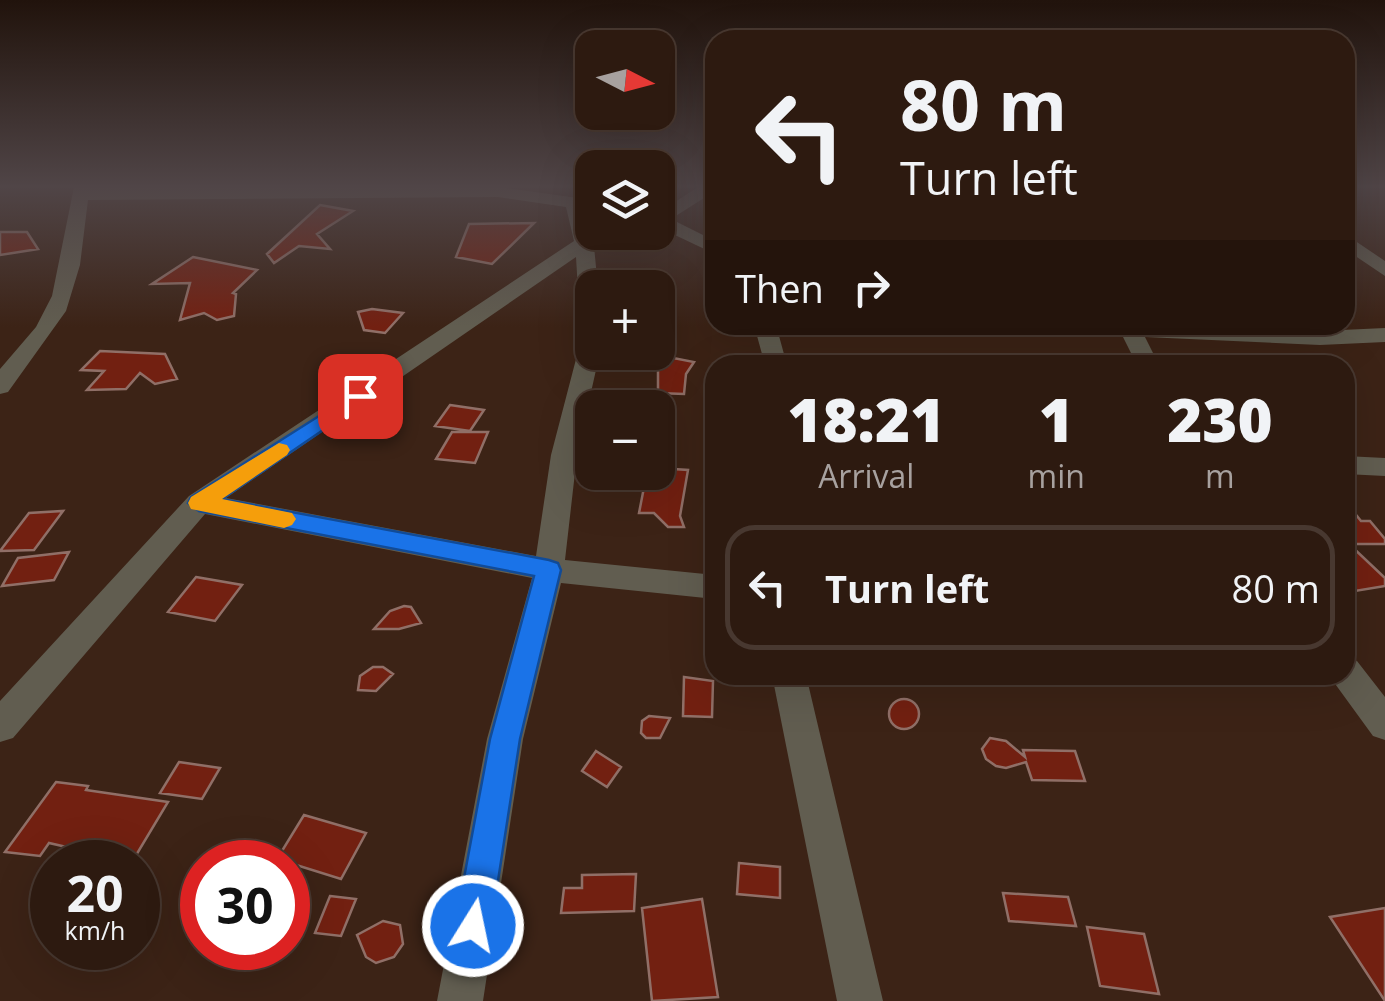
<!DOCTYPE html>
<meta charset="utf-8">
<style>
:root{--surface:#2d1a10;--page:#352319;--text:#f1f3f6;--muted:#a7a19f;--line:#483830}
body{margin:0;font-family:"Open Sans",sans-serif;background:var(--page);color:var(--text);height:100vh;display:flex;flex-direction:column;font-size:38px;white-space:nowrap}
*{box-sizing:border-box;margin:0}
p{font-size:32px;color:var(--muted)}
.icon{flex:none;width:55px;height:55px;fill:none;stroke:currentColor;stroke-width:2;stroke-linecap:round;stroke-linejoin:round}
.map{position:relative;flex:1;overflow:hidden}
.sheet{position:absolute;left:705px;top:355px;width:650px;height:330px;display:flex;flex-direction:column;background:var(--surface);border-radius:30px;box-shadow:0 10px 40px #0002,0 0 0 2px var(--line)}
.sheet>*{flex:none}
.guide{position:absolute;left:705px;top:30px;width:650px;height:305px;border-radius:30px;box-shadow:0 10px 40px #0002,0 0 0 2px var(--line);background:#2d1a10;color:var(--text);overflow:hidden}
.needle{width:65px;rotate:96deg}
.controls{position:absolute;left:575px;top:30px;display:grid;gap:20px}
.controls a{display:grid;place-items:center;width:100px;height:100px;border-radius:20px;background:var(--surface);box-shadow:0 10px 40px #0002,0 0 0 2px var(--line);font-size:50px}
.speed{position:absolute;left:30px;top:840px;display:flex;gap:20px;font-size:50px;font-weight:700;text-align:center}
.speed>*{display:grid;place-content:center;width:130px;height:130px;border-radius:50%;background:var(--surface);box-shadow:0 10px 40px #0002,0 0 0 2px var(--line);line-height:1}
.speed small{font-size:25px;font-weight:400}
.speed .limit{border:15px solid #d22;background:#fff;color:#111}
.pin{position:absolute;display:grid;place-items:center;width:85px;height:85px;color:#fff;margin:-42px;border-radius:20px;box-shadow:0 5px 15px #0006}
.me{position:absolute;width:110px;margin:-55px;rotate:10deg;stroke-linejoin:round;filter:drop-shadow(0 0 8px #0008)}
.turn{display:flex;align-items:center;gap:35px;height:210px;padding:0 30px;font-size:45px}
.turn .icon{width:130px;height:130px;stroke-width:2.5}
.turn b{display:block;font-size:70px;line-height:85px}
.then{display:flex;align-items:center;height:95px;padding:0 30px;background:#0003;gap:20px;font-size:38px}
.eta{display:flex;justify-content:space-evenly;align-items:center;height:170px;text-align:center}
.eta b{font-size:60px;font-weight:800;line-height:70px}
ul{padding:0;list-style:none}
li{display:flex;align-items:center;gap:30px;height:125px;margin:0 20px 15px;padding:0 10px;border:5px solid var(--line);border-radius:30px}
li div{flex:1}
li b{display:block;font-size:38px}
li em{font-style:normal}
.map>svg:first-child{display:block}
.building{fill:#722011;stroke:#906f67;stroke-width:2.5}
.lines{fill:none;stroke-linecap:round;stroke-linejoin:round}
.minor{fill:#615d50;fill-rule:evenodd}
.route{fill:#1a73e8;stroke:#114b97;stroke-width:2.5}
.slow{fill:#f59e0b}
</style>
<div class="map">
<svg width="1385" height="1001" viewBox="0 0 1385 1001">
<rect width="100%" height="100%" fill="#3c2316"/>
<path class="building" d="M 320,205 L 353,211 L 317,234 L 330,249 L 299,246 L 274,263 L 267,254 Z
M 534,223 L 492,264 L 456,257 L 469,224 Z
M 0,232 L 27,232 L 38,249 L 0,255 Z
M 193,257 L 257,270 L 233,293 L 236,294 L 234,316 L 217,320 L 204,313 L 180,320 L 190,283 L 152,284 Z
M 372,309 L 403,313 L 385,333 L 364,330 L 358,312 Z
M 100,351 L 165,354 L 177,379 L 155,384 L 140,373 L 126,389 L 87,390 L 104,371 L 81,370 Z
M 658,355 L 694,362 L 686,374 L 684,394 L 658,393 Z
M 450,405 L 484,410 L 470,431 L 435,426 Z
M 452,432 L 488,432 L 475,463 L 436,459 Z
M 658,468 L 688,470 L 680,516 L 684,527 L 668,527 L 654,513 L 639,513 L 647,472 L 658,472 Z
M 1345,501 L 1361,521 L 1370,521 L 1385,539 L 1385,544 L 1349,544 L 1385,578 L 1385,586 L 1355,591 L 1345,581 Z
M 63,511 L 34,550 L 0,551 L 29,513 Z
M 69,552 L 54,580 L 2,586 L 18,558 Z
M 196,577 L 242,585 L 215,621 L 168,612 Z
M 404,606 L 411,607 L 421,623 L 399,629 L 374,629 L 390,611 Z
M 373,667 L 383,667 L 393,674 L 376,691 L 358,690 L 360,676 Z
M 684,677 L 713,681 L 712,717 L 683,716 Z
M889 714a15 15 0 1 1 30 0a15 15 0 1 1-30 0Z
M 649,716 L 670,718 L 660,738 L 646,738 L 641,733 L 642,721 Z
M 990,738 L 1006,741 L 1025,757 L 1023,750 L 1075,751 L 1085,781 L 1032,780 L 1026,762 L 1006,768 L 996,766 L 986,759 L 982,749 Z
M 596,751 L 621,767 L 607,787 L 582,771 Z
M 179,762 L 220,768 L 202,799 L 160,793 Z
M 56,782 L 88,786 L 86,790 L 168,802 L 132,862 L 91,862 L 97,854 L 49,843 L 40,856 L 5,852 Z
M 304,815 L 366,833 L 341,879 L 277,859 Z
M 739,863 L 780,867 L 780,898 L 737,894 Z
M 636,874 L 634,911 L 561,913 L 564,888 L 582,888 L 582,875 Z
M 1003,893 L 1068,897 L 1076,926 L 1009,921 Z
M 330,896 L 356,899 L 341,936 L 315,933 Z
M 702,899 L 718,997 L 652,1001 L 642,908 Z
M 1385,908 L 1385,1001 L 1330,917 Z
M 383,921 L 400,925 L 403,944 L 394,957 L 376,963 L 366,957 L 357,935 Z
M 1087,927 L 1144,934 L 1159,994 L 1100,986 Z"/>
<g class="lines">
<path class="minor" d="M 74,187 L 499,187 L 592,200 L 592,210 L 584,209 L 591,235 L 628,232 L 594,246 L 598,288 L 592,288 L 592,352 L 600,352 L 577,455 L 565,560 L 715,575 L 715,599 L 561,583 L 523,739 L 483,1001 L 437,1001 L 487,739 L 532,578 L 205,514 L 13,738 L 0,742 L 0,701 L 189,496 L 574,241 L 566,207 L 498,197 L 88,200 L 80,265 L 66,311 L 8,392 L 0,394 L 0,369 L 36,327 L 52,296 ZM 576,257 L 581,340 L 551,455 L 536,556 L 226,498 Z
M 698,187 L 715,187 L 715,191 L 671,219 L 715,241 L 715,254 L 658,227 L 658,213 Z
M 1345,234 L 1385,261 L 1385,276 L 1345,249 Z
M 754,325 L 776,325 L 787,365 L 765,365 Z
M 1111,325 L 1320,331 L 1385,328 L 1385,342 L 1320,345 L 1145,337 L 1159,365 L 1137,365 L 1122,335 Z
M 1345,456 L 1385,458 L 1385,476 L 1345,474 Z
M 1345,656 L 1357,661 L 1385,697 L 1385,740 L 1373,736 L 1333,681 L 1330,675 L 1345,675 Z
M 772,675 L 806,675 L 883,1001 L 837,1001 Z"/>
</g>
<linearGradient id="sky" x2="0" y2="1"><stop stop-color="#21130c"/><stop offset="0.57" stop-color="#504547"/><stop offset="1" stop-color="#504547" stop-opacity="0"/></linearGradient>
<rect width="1385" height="327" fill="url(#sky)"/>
<path class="route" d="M 360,390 L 367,392 L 367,400 L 222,499 L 549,560 L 558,563 L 561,570 L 520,739 L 491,926 L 485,939 L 473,944 L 461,939 L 455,926 L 490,739 L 534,576 L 199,511 L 188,503 L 191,497 Z"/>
<path class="slow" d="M 279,443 L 287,445 L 290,450 L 287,455 L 222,499 L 292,513 L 296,519 L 292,525 L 284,528 L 191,509 L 188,503 L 191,497 Z"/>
</svg>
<div class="controls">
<a><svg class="needle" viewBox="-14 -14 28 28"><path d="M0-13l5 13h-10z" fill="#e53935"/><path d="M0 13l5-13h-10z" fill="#a7a19f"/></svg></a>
<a><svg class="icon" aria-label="layers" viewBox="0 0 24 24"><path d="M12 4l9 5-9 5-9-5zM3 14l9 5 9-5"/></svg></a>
<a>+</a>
<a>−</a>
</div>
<div class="speed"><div>20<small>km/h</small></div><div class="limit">30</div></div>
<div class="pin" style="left:360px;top:396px;background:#d93025"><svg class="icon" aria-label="arrive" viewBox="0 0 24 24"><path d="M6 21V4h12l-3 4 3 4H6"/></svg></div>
<svg class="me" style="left:473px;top:926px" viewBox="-20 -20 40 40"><circle r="17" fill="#1a73e8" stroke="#fff" stroke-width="3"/><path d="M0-11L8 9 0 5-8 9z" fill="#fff"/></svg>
<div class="guide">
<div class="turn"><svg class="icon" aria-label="left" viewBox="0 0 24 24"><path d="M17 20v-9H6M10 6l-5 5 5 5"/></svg><div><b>80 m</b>Turn left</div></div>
<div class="then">Then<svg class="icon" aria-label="right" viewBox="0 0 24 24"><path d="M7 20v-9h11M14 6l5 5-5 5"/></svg></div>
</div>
<section class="sheet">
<div class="eta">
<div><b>18:21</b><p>Arrival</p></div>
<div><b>1</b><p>min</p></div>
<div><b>230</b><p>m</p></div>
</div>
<ul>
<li><svg class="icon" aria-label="left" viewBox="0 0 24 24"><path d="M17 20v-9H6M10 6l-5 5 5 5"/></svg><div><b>Turn left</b></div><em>80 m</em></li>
</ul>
</section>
</div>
